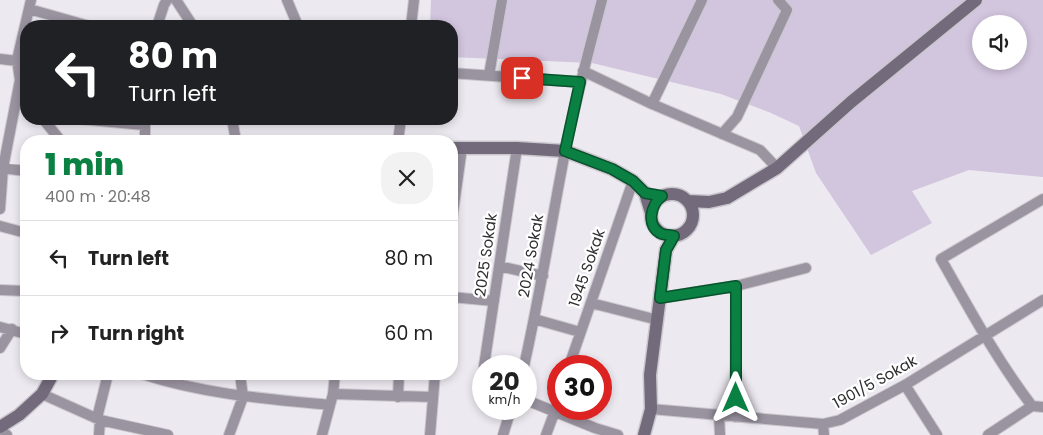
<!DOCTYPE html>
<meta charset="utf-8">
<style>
:root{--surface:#fff;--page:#f2f2f2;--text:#222;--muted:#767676;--line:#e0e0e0;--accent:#0b8043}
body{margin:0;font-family:Poppins,sans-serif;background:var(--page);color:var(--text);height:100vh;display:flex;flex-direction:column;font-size:19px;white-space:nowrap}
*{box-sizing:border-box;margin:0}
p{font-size:16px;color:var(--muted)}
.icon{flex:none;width:28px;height:28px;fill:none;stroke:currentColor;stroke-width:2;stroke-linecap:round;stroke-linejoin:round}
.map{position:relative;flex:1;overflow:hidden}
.panel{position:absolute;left:20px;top:135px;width:438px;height:245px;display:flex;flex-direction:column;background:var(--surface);border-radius:20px;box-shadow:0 2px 8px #0003}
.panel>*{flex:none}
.banner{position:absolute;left:20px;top:20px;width:438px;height:105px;border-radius:20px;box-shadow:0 2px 8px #0003;background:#202124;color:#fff;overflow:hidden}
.fabs{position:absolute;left:972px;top:15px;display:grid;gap:10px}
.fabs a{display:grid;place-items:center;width:55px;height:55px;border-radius:50%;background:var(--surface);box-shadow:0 2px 8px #0003;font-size:25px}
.speed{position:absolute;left:472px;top:355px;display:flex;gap:10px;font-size:25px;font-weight:700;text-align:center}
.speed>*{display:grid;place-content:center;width:65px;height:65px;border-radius:50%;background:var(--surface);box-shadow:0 2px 8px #0003;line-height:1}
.speed small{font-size:12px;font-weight:400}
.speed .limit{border:8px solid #d22;background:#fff;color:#111}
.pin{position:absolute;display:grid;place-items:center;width:42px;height:42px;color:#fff;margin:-21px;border-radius:10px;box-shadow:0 2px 8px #0006}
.me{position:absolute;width:55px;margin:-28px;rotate:0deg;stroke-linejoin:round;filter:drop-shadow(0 0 4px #0008)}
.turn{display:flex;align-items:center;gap:18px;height:105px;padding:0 25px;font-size:22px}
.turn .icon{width:65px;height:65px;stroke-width:2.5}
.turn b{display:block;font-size:35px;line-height:42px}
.round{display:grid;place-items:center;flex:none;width:52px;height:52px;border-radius:20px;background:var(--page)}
.headline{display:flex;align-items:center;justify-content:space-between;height:85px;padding:0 25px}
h1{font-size:30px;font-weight:800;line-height:38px;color:var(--accent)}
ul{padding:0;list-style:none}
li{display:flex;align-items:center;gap:15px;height:75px;padding:0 25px;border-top:1px solid var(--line)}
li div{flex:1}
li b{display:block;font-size:19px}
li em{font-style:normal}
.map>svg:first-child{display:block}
.green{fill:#d2c5de;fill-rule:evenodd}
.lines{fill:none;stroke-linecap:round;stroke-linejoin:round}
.street-casing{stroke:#cac7cd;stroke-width:12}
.secondary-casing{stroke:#cac7cd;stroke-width:15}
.street{stroke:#9a93a0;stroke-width:10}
.secondary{stroke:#736a7c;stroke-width:12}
.route-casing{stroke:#07532c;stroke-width:12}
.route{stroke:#0b8043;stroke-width:9}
.labels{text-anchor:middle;stroke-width:4.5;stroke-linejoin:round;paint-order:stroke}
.street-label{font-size:15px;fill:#2e2d2f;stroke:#fff}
</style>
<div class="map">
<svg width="1043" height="435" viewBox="0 0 1043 435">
<rect width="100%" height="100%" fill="#ece9f0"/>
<path class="green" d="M 431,0 L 1043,0 L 1043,177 L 969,170 L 912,191 L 932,223 L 871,255 L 816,173 L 799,126 L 771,113 L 721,94 L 592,63 L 451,57 L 451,26 L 430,26 ZM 981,24 L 1019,24 L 1019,61 L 981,61 Z"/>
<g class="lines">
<g class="street-casing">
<path id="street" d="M 176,0 L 193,26
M 287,0 L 298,26
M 29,9 L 89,26
M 157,26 L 164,5 L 167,0
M 411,26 L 414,0
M 0,59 L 26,62
M 583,71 L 652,104 L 760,150 L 777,168
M 451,73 L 580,82
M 489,75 L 502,0
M 652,104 L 702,0
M 43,119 L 61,141
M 80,119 L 144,125
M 232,119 L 236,141
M 722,134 L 737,117 L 787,10 L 778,0
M 145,141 L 145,120
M 398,141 L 401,119
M 0,168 L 26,171
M 0,209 L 3,168 L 20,80 L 17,60 L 31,0
M 0,226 L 26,233
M 451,226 L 462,148
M 499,266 L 543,276
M 0,290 L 26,291
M 451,297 L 494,301
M 660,298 L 736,286 L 806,268
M 591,303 L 658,320
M 534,319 L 580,332
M 0,327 L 26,334
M 0,348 L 12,329
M 484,366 L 517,148
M 524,366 C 540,295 551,224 565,152 C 575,101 589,50 602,0
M 569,366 L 633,181
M 484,368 L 481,383 L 484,386
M 142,374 C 203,394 267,399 330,405
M 905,385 L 937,435
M 42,394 L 100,420 L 168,435
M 333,394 L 433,397
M 398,397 L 399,374
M 526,400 L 595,428 L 618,435
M 1032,406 C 997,360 970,310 941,259 L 1043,199
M 1032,406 L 1043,407
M 651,409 L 823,424 L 840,420 L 905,385 L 1043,300
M 719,416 L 720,435
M 735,417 L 736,286
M 97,418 L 108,374
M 823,424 L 824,435
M 0,429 L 7,435
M 99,435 L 100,420
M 229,435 L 243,397 L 240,374
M 322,435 L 333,394 L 335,374
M 430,435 L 435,374
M 503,435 L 511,409
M 546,435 L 559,400
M 988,435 L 1032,406"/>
</g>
<g class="secondary-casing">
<path id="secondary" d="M 451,148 L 517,148 L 565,151 L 612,169 L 633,181 L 645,193 L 651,213
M651 215a21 21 0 1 1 42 0a21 21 0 1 1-42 0Z
M 688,201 L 709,202 L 727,198 L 777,168 L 851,102 L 976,0
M 0,427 L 19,415 L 42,394 L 53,374
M 644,435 L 651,409 L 650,375 L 666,250 L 674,236"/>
</g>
<use href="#street" class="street"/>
<use href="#secondary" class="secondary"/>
</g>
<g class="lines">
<g class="route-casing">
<path id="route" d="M 522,78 L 580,82 L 565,151 L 612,169 L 633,181 L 645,193 L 662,196 C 651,204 645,227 662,234 C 666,235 671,235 674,236 L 666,250 L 660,298 L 736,286 L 736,398"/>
</g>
<use href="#route" class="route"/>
</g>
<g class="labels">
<g class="street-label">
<text transform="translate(486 255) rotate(-82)" y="5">2025 Sokak</text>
<text transform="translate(531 256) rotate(-80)" y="5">2024 Sokak</text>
<text transform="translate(587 268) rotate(-71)" y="5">1945 Sokak</text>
<text transform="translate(875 382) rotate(-29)" y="5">1901/5 Sokak</text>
</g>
</g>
</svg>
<div class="fabs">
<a><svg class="icon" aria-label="sound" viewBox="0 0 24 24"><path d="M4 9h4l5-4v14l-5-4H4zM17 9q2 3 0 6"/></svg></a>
</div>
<div class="speed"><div>20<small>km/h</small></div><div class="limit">30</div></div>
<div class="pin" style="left:522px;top:78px;background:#d93025"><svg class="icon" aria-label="arrive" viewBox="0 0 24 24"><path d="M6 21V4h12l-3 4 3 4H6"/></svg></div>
<svg class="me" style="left:736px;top:398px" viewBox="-20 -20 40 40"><path d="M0-17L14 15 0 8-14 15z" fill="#0b8043" stroke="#fff" stroke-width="4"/></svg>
<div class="banner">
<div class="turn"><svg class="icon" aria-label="left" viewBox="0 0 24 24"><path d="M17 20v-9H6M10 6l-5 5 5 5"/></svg><div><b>80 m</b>Turn left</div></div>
</div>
<section class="panel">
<div class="headline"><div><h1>1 min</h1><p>400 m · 20:48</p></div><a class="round"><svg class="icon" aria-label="close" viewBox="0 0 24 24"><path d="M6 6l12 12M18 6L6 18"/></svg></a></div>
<ul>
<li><svg class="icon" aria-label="left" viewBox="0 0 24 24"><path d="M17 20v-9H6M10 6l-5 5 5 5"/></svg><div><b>Turn left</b></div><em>80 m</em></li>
<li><svg class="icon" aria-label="right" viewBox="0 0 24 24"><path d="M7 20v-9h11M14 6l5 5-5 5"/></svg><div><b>Turn right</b></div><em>60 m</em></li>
</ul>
</section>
</div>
